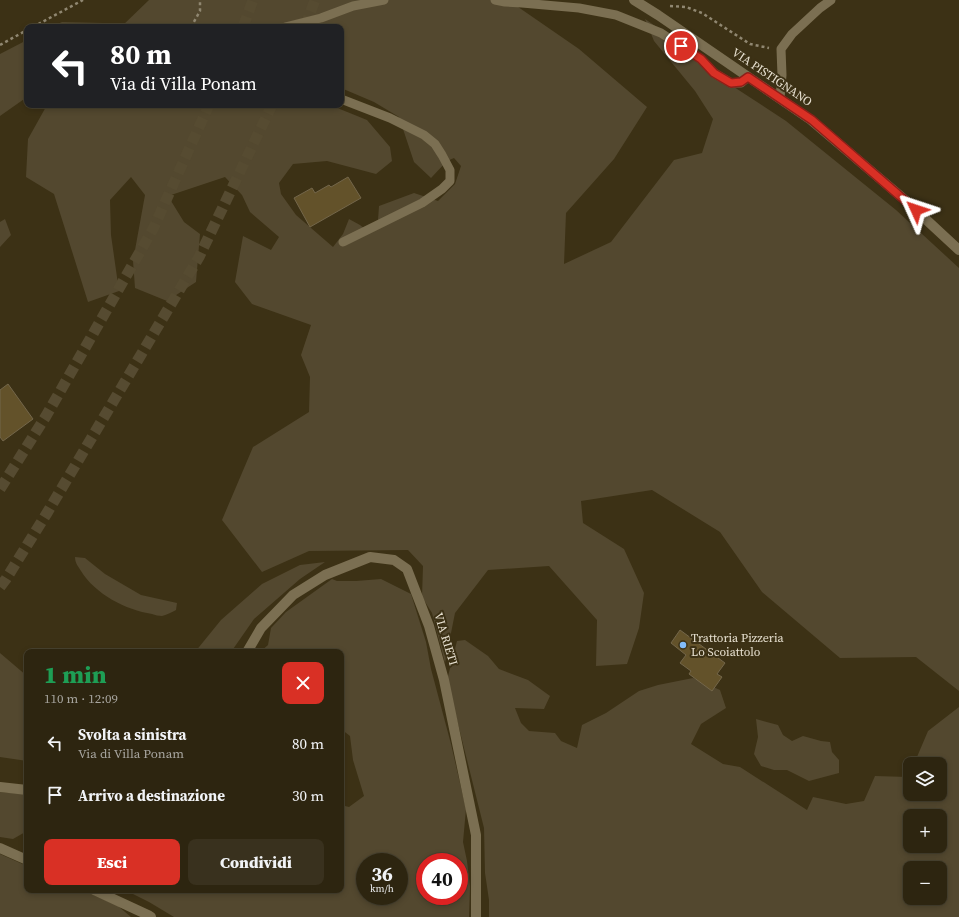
<!DOCTYPE html>
<html lang="it">
<meta charset="utf-8">
<style>
:root{--surface:#2d2510;--page:#39311e;--text:#f1f3f6;--muted:#a7a59f;--line:#484230;--accent:#d93025}
body{margin:0;font-family:"Source Serif 4",serif;background:var(--page);color:var(--text);height:100vh;display:flex;flex-direction:column;font-size:15px;white-space:nowrap}
*{box-sizing:border-box;margin:0}
p{font-size:13px;color:var(--muted)}
.icon{flex:none;width:22px;height:22px;fill:none;stroke:currentColor;stroke-width:2;stroke-linecap:round;stroke-linejoin:round}
.map{position:relative;flex:1;overflow:hidden}
.side{position:absolute;left:24px;top:649px;width:320px;height:244px;display:flex;flex-direction:column;background:var(--surface);border-radius:8px;box-shadow:0 2px 6px #0003,0 0 0 1px var(--line)}
.side>*{flex:none}
.top-card{position:absolute;left:24px;top:24px;width:320px;height:84px;border-radius:8px;box-shadow:0 2px 6px #0003,0 0 0 1px var(--line);background:#202124;color:#fff;overflow:hidden}
.tools{position:absolute;left:903px;top:757px;display:grid;gap:8px}
.tools a{display:grid;place-items:center;width:44px;height:44px;border-radius:8px;background:var(--surface);box-shadow:0 2px 6px #0003,0 0 0 1px var(--line);font-size:20px}
.speed{position:absolute;left:356px;top:853px;display:flex;gap:8px;font-size:20px;font-weight:700;text-align:center}
.speed>*{display:grid;place-content:center;width:52px;height:52px;border-radius:50%;background:var(--surface);box-shadow:0 2px 6px #0003,0 0 0 1px var(--line);line-height:1}
.speed small{font-size:10px;font-weight:400}
.speed .limit{border:6px solid #d22;background:#fff;color:#111}
.pin{position:absolute;display:grid;place-items:center;width:34px;height:34px;color:#fff;margin:-17px;border:2px solid #fff;border-radius:50%;box-shadow:0 1px 4px #0007}
.me{position:absolute;width:44px;margin:-22px;rotate:312deg;stroke-linejoin:round;filter:drop-shadow(0 0 3px #0008)}
.turn{display:flex;align-items:center;gap:14px;height:84px;padding:0 20px;font-size:18px}
.turn .icon{width:52px;height:52px;stroke-width:2.5}
.turn b{display:block;font-size:28px;line-height:34px}
.round{display:grid;place-items:center;flex:none;width:42px;height:42px;border-radius:8px;background:var(--page)}
.summary{display:flex;align-items:center;justify-content:space-between;height:68px;padding:0 20px}
h1{font-size:24px;font-weight:800;line-height:30px;color:#1e9e55}
.button{display:flex;gap:8px;margin-top:auto;padding:8px 20px}
.button a{flex:1;height:46px;border-radius:8px;background:var(--accent);color:#fff;font-size:16px;font-weight:800;line-height:46px;text-align:center}
.button a+a{background:var(--page);color:var(--text)}
ul{padding:0;list-style:none}
li{display:flex;align-items:center;gap:12px;height:52px;padding:0 20px}
li div{flex:1}
li b{display:block;font-size:15px}
li em{font-style:normal}
.map>svg:first-child{display:block}
.green{fill:#53482f;fill-rule:evenodd}
.building{fill:#63522a;stroke:#73664a}
.lines{fill:none;stroke-linecap:round;stroke-linejoin:round}
.trunk-tunnel{stroke:#564b31;stroke-width:11;stroke-dasharray:11 5.5;stroke-linecap:butt}
.path{stroke:#908771;stroke-width:2.5;stroke-dasharray:3 3;stroke-linecap:butt}
.service{stroke:#7b6f52;stroke-width:9}
.tertiary{stroke:#7b6f52;stroke-width:10}
.route-casing{stroke:#8d1f18;stroke-width:10}
.route{stroke:#d93025;stroke-width:7}
.poi-dot{fill:#82bcfa;stroke:#3c3115;stroke-width:1.5}
.labels{text-anchor:middle;stroke-width:4;stroke-linejoin:round;paint-order:stroke}
.street-label{font-size:12px;fill:#e7e0d0;stroke:#3c3115}
.poi-label{font-size:12px;fill:#e7e0d0;stroke:#3c3115;text-anchor:start}
</style>
<div class="map">
<svg width="959" height="917" viewBox="0 0 959 917">
<rect width="100%" height="100%" fill="#3c3115"/>
<path class="green" d="M 149,0 L 508,0 L 579,49 L 647,107 L 614,159 L 566,213 L 564,264 L 611,242 L 674,160 L 702,153 L 713,119 L 695,91 L 654,41 L 645,19 L 695,53 L 734,87 L 786,121 L 896,210 L 959,268 L 959,691 L 916,657 L 840,658 L 762,592 L 720,532 L 652,490 L 581,501 L 583,523 L 624,549 L 644,593 L 639,628 L 627,664 L 596,666 L 597,620 L 549,566 L 488,570 L 455,613 L 445,663 L 432,613 L 422,597 L 423,566 L 408,550 L 309,551 L 262,572 L 222,520 L 253,447 L 309,412 L 310,377 L 301,355 L 311,325 L 252,304 L 235,282 L 243,236 L 271,250 L 279,237 L 250,212 L 242,195 L 225,177 L 168,196 L 184,222 L 200,234 L 196,282 L 167,301 L 135,288 L 133,261 L 145,195 L 131,177 L 110,200 L 111,235 L 119,291 L 88,302 L 54,194 L 26,177 L 28,139 L 47,105 L 330,105 L 367,120 L 390,147 L 392,161 L 376,174 L 327,161 L 293,164 L 279,183 L 281,194 L 296,215 L 333,247 L 343,234 L 349,219 L 360,225 L 370,233 L 378,220 L 379,206 L 414,193 L 438,201 L 455,184 L 461,166 L 454,158 L 447,161 L 431,178 L 414,162 L 399,117 L 374,102 L 341,88 L 341,27 L 51,27 L 62,22 L 104,23 L 121,27 Z
M 27,40 L 27,97 L 0,116 L 0,54 Z
M 5,219 L 11,235 L 0,247 L 0,222 Z
M 75,557 L 85,558 L 105,574 L 141,595 L 177,603 L 176,610 C 172,612 166,615 162,616 C 159,616 155,615 152,614 C 126,610 95,594 81,571 C 78,566 75,563 75,557 Z
M 325,562 L 300,579 L 254,619 L 231,652 L 195,652 L 221,620 L 262,584 L 300,565 Z
M 332,579 L 337,581 L 356,581 L 381,579 L 411,594 L 426,642 L 431,669 L 451,744 L 466,809 L 463,842 L 467,861 L 470,887 L 469,917 L 174,917 L 149,902 L 125,890 L 341,890 L 341,805 L 349,807 L 364,796 L 353,760 L 350,736 L 341,729 L 341,652 L 260,652 L 268,645 L 271,628 L 286,612 ZM 365,862 L 399,862 L 399,896 L 365,896 ZM 425,862 L 459,862 L 459,896 L 425,896 Z
M 465,640 L 488,656 L 499,669 L 528,680 L 550,696 L 544,709 L 515,708 L 521,723 L 529,731 L 555,733 L 561,741 L 577,748 L 582,725 L 606,713 L 639,691 L 658,685 L 693,678 L 720,690 L 726,708 L 701,724 L 691,744 L 723,764 L 740,767 L 807,810 L 813,797 L 846,804 L 864,801 L 875,776 L 908,777 L 910,772 L 910,794 L 940,794 L 940,764 L 914,764 L 928,731 L 959,707 L 959,917 L 489,917 L 489,900 L 485,873 L 484,828 L 447,680 L 457,641 ZM 910,816 L 940,816 L 940,846 L 910,846 ZM 910,868 L 940,868 L 940,898 L 910,898 Z
M 0,653 L 27,676 L 27,761 L 0,757 Z
M 756,719 L 778,725 L 783,735 L 792,741 L 803,736 L 821,741 L 830,742 L 832,752 L 839,760 L 839,773 L 809,781 L 787,770 L 774,770 L 761,766 L 754,754 L 758,737 Z
M 0,792 L 27,794 L 27,831 L 13,839 L 0,837 Z
M 0,854 L 27,866 L 27,890 L 82,890 L 118,906 L 131,917 L 0,917 Z"/>
<path class="building" d="M 348,177 L 361,198 L 310,227 L 294,198 L 312,188 L 315,193 L 329,185 L 331,187 Z
M 8,384 L 33,419 L 3,441 L 0,437 L 0,390 Z
M 680,630 L 725,663 L 717,674 L 722,677 L 712,691 L 689,674 L 691,671 L 680,663 L 686,655 L 671,643 Z"/>
<g class="lines">
<path class="trunk-tunnel" d="M 243,27 L 253,0
M 305,27 L 315,0
M 0,489 L 46,416 L 153,229 L 209,105
M 0,587 L 6,579 L 47,513 L 199,257 L 272,105"/>
<path class="path" d="M 670,6 L 686,7 L 702,13 L 750,44 L 769,48
M 33,27 L 83,0
M 191,27 L 200,11 L 200,0
M 0,45 L 27,30"/>
<path class="service" d="M 495,0 L 505,2 L 522,3 L 579,8 L 616,15 L 661,33 L 701,59 L 714,73 L 731,83 L 741,83 L 748,77
M 285,27 L 321,18 L 353,6 L 384,0
M 780,98 L 782,75 L 781,49 L 792,34 L 820,8 L 831,0
M 341,99 L 390,118 L 424,135 L 435,144 L 442,155 L 450,170 L 450,181 L 442,189 L 422,203 L 343,242"/>
<path class="tertiary" d="M 634,0 L 658,15 L 811,120 L 905,200 L 959,250
M 247,652 L 261,628 L 293,595 L 325,575 L 370,557 L 394,560 L 407,569 L 429,626 L 444,680 L 476,835 L 476,917
M 0,787 L 27,790
M 0,848 L 27,860
M 94,890 L 148,915 L 151,917"/>
</g>
<g class="lines">
<g class="route-casing">
<path id="route" d="M 681,46 L 701,59 L 714,73 L 731,83 L 741,82 L 748,77 L 812,120 L 916,210"/>
</g>
<use href="#route" class="route"/>
</g>
<circle class="poi-dot" cx="683" cy="645" r="4"/>
<g class="labels">
<g class="street-label">
<text transform="translate(772 77) rotate(34)" y="4">VIA PISTIGNANO</text>
<text transform="translate(446 639) rotate(73)" y="4">VIA RIETI</text>
</g>
<g class="poi-label">
<text x="691" y="642">Trattoria Pizzeria<tspan x="691" dy="14">Lo Scoiattolo</tspan></text>
</g>
</g>
</svg>
<div class="tools">
<a><svg class="icon" aria-label="layers" viewBox="0 0 24 24"><path d="M12 4l9 5-9 5-9-5zM3 14l9 5 9-5"/></svg></a>
<a>+</a>
<a>−</a>
</div>
<div class="speed"><div>36<small>km/h</small></div><div class="limit">40</div></div>
<div class="pin" style="left:681px;top:46px;background:#d93025"><svg class="icon" aria-label="arrive" viewBox="0 0 24 24"><path d="M6 21V4h12l-3 4 3 4H6"/></svg></div>
<svg class="me" style="left:916px;top:210px" viewBox="-20 -20 40 40"><path d="M0-17L14 15 0 8-14 15z" fill="#d93025" stroke="#fff" stroke-width="4"/></svg>
<div class="top-card">
<div class="turn"><svg class="icon" aria-label="left" viewBox="0 0 24 24"><path d="M17 20v-9H6M10 6l-5 5 5 5"/></svg><div><b>80 m</b>Via di Villa Ponam</div></div>
</div>
<section class="side">
<div class="summary"><div><h1>1 min</h1><p>110 m · 12:09</p></div><a class="round" style="background:#d93025;color:#fff"><svg class="icon" aria-label="close" viewBox="0 0 24 24"><path d="M6 6l12 12M18 6L6 18"/></svg></a></div>
<ul>
<li><svg class="icon" aria-label="left" viewBox="0 0 24 24"><path d="M17 20v-9H6M10 6l-5 5 5 5"/></svg><div><b>Svolta a sinistra</b><p>Via di Villa Ponam</p></div><em>80 m</em></li>
<li><svg class="icon" aria-label="arrive" viewBox="0 0 24 24"><path d="M6 21V4h12l-3 4 3 4H6"/></svg><div><b>Arrivo a destinazione</b></div><em>30 m</em></li>
</ul>
<div class="button"><a>Esci</a><a>Condividi</a></div>
</section>
</div>
